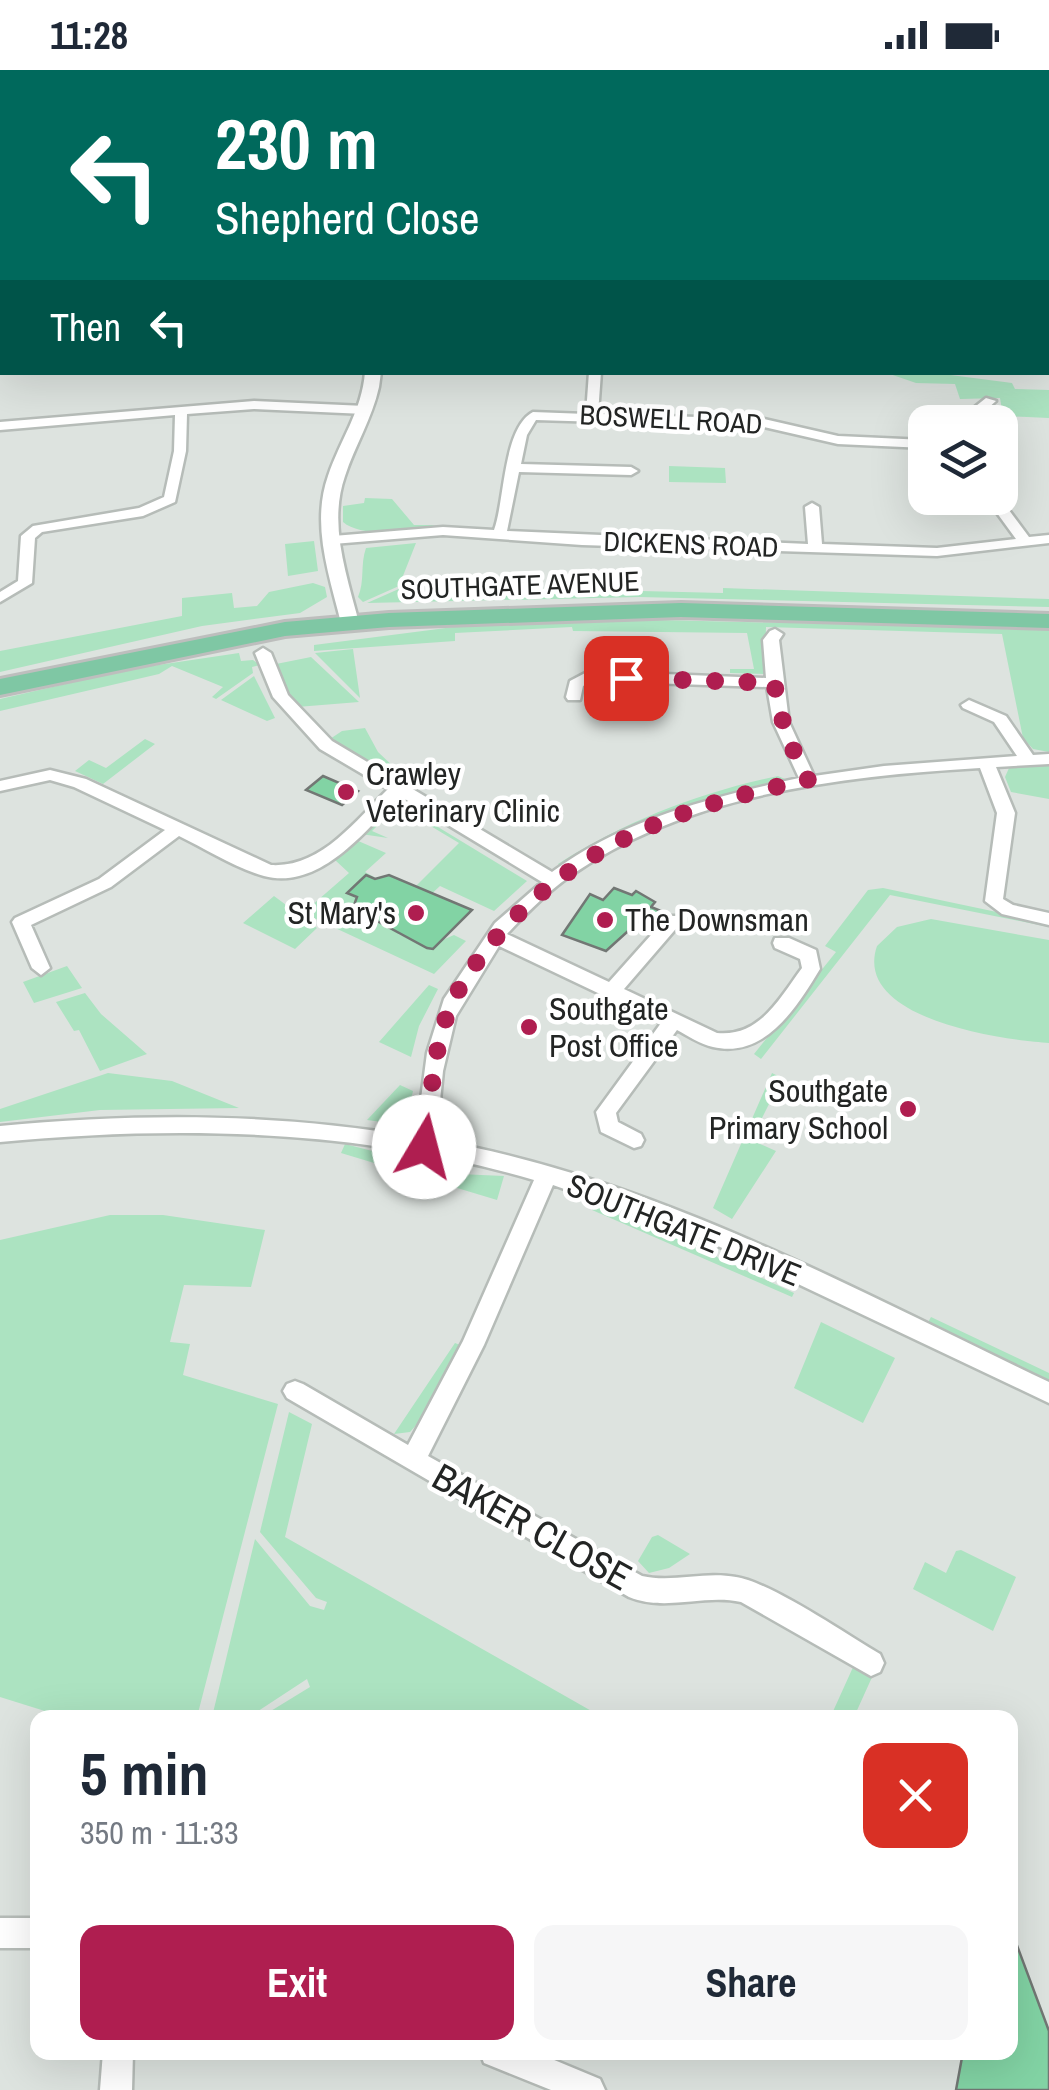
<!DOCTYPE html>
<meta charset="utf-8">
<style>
:root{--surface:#fff;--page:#f6f6f7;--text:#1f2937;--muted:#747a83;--accent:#af1e50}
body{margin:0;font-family:"Archivo Narrow",sans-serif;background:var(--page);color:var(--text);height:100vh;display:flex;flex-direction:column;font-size:38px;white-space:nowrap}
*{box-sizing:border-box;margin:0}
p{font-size:32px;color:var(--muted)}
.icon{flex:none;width:55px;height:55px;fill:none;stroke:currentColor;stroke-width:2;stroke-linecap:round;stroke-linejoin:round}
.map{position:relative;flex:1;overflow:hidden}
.details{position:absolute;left:30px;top:1640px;width:988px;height:350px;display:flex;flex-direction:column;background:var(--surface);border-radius:20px;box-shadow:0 10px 40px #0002}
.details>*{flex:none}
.top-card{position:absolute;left:0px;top:0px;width:1050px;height:305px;box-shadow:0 10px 40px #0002;background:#00695c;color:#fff;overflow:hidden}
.fabs{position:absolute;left:908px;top:335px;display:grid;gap:20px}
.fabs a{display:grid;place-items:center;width:110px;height:110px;border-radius:20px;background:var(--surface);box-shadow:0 10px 40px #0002;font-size:50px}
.pin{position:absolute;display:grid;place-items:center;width:85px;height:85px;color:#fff;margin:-42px;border-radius:20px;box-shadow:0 5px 15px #0006}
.me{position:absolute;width:110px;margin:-55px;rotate:8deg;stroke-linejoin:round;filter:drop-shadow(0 0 8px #0008)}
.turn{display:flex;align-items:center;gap:35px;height:210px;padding:0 50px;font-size:45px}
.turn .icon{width:130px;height:130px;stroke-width:2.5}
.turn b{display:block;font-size:70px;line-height:85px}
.then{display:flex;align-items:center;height:95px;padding:0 50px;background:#0003;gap:20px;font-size:38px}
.round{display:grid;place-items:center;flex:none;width:105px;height:105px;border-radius:20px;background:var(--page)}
.headline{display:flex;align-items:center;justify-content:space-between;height:170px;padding:0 50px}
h1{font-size:60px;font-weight:800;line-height:75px}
.cta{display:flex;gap:20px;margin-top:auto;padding:20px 50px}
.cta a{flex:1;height:115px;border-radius:20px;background:var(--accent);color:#fff;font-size:40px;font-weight:800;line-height:115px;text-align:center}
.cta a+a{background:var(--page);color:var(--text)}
.status{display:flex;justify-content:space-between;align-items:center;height:70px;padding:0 50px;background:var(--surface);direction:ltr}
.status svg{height:28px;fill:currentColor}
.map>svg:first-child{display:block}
.green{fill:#ace3c1}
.building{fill:#82d3a4;stroke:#727774;stroke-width:2.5}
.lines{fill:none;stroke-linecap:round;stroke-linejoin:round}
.minor-casing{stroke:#b6bcb8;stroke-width:5}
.tertiary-casing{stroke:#b6bcb8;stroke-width:5}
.primary-casing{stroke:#bdbebd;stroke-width:6}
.minor{fill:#fff;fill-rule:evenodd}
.tertiary{fill:#fff;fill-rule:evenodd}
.primary{fill:#7fc7a4;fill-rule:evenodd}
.route{stroke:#af1e50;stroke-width:18;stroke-dasharray:0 32.4}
.poi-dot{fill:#af1e50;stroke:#fff;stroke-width:4}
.labels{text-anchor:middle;stroke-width:9;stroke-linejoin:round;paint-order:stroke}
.far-street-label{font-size:28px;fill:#232524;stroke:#fff}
.poi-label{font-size:32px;fill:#232524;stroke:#fff;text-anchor:start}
.street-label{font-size:32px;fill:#232524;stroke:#fff}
.near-street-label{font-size:38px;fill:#232524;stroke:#fff}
</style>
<div class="status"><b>11:28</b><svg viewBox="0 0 49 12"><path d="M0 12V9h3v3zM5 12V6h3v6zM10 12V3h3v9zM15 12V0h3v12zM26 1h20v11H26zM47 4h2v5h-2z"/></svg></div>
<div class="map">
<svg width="1049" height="2020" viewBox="0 0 1049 2020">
<rect width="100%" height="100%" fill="#dde3df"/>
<path class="green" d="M 887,303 L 935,303 L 1012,313 L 1015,319 L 1049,320 L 1049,348 L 1003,346 L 1000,328 L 960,329 L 955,314 L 916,313 Z
M 669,396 L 725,398 L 726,413 L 669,412 Z
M 365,428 L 392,429 L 414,455 L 436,455 C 413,461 363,469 343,452 L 343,436 L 364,433 Z
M 314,471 L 318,501 L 288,506 L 285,474 Z
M 416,473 L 399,516 L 363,532 L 358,527 C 365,511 360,495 366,478 Z
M 313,513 L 325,517 L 327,527 L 300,543 L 202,556 L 0,602 L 0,581 L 182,546 L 182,528 L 232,523 L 234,538 L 257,536 L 269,522 Z
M 475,517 L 723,523 L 723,518 L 1049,529 L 1049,537 L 639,527 L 367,533 L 401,518 L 401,531 L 473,527 Z
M 617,549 L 1049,559 L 1049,682 L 1033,679 L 1023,668 L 1002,564 L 766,557 L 765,604 L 730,603 L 730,599 L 754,599 L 747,563 L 573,561 L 572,557 L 455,563 L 455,571 L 314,581 L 314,575 L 477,554 Z
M 353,579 L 360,628 L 315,583 Z
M 239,583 L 241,591 L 253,590 L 260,595 L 252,597 L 253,603 L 216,629 L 212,627 L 223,617 L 172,596 L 159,604 L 0,641 L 0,629 L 131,599 Z
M 311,587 L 359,632 L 297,637 L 286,623 L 276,594 Z
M 254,606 L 275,648 L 267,651 L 221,630 Z
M 365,658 L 378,682 L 395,698 L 384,705 L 330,669 L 342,661 Z
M 145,669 L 155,674 L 103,714 L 75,701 L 89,690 L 106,698 Z
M 1049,695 L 1049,729 L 1011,722 L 1005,707 L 1009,698 Z
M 778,706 L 785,709 C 702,726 633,757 561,798 L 558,794 C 628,750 698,723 778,706 Z
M 390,737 L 405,737 L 527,811 L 494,841 L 440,816 L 426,829 L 412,820 L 459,773 L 409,743 L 384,749 L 372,761 L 388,768 L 361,764 Z
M 356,770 L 386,783 L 365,802 L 376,808 L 348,823 L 357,827 L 354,834 L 408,853 L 398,864 L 426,877 L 454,865 L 466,871 L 434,904 L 303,843 L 349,803 L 335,790 Z
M 883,818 L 1049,853 L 1049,857 L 890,825 L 761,989 L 754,984 L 836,882 L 825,876 L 868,820 Z
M 274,826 L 317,858 L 295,879 L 243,853 Z
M 931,849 L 1049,870 L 1049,973 C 1002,970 852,949 877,876 L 897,857 Z
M 67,896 L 82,918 L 34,933 L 23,912 Z
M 429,915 L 438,919 L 419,956 L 411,987 L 379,972 Z
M 85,923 L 101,944 L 147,984 L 100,1001 L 79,960 L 74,961 L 56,932 Z
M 108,1003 L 172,1011 L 239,1038 L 100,1040 L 0,1052 L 0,1039 Z
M 772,1003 L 782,1008 L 751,1070 L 776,1081 L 732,1149 L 713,1138 Z
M 400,1015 L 413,1021 L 407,1047 L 389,1053 L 367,1050 Z
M 345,1074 L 427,1095 L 425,1102 L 455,1111 L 459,1104 L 504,1106 L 497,1130 L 341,1083 Z
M 596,1128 L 608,1133 L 614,1143 L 674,1167 L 690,1164 L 707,1171 L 717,1187 L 794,1223 L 792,1227 L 592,1140 Z
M 110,1145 L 163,1145 L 265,1160 L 251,1217 L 184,1215 L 170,1272 L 190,1274 L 183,1305 L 278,1334 L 197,1647 L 64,1647 L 0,1627 L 0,1170 Z
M 931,1247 L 1049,1303 L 1049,1314 L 926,1256 Z
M 821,1252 L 895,1288 L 863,1353 L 794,1318 Z
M 455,1273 L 460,1275 L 419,1352 L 410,1362 L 394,1364 Z
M 289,1342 L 312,1354 L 285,1467 L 602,1647 L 261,1647 L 310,1617 L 307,1609 L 249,1647 L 212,1647 L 255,1469 L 310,1536 L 324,1540 L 327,1532 L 316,1528 L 260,1462 Z
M 658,1465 L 690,1484 L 669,1498 L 649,1503 L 638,1491 L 652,1467 Z
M 961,1480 L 1016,1507 L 993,1561 L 913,1519 L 925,1492 L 946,1503 L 956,1481 Z
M 854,1595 L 873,1605 L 854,1647 L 830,1648 Z"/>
<path class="building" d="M 323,706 L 358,721 L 342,735 L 306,720 Z
M 366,805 L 375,809 L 389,805 L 472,840 L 433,879 L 427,878 L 353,838 L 357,827 L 347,823 Z
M 614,818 L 632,825 L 636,821 L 655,832 L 651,837 L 661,841 L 648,856 L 638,852 L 606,881 L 562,865 L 590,824 L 603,830 Z
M 1012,1862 L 1049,1961 L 1049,2020 L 956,2020 L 963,1982 L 1010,1982 Z"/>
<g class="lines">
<g class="minor-casing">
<path id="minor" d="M 548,0 L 556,0 L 557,2 L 549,2 Z
M 679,0 L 715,0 L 716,2 L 683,2 Z
M 934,0 L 942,0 L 943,2 L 935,2 Z
M 1048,9 L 1049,9 L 1049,15 L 1048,15 Z
M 0,21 L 2,21 L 2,27 L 0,27 Z
M 1048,46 L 1049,46 L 1049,53 L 1048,52 Z
M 1048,90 L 1049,90 L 1049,96 L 1048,96 Z
M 1048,262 L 1049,262 L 1049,270 L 1048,269 Z
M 0,276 L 2,277 L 2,283 L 0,284 Z
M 589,302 L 601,302 L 598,344 L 764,349 L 838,366 L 925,370 L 925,378 L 838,374 L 764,357 L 536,350 L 527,365 L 521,394 L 631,397 L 638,401 L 631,405 L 519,402 L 507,461 L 808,474 L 805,437 L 812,433 L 819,437 L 822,474 L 937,478 L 1016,469 L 986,428 L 1000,428 L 1029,467 L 1049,465 L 1049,473 L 937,486 L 582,475 L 443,465 L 333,474 L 326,470 L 333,466 L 443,457 L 494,460 C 505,430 503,358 533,342 L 586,344 Z
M 986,328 L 996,331 L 977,348 L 977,352 L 965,352 L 966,344 Z
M 254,331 L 365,336 L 371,340 L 365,344 L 254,339 L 187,344 L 186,381 L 175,432 L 143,446 L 42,462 L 35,468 L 32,513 L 0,532 L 0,522 L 18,511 L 21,466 L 33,456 L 139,438 L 164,427 L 174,381 L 175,345 L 0,360 L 0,352 Z
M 775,559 L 783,564 L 779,570 L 789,652 L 814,706 L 884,696 L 1017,686 L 994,652 L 963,638 L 961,635 L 969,630 L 1006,646 L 1033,685 L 1049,684 L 1049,694 L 996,697 L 1015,743 L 1003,829 L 1013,835 L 1049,843 L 1049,855 L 1002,844 L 985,831 L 997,743 L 980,698 C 842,706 685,724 569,807 C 547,822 525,845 507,864 L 609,912 L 668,846 L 680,846 L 683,850 L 680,854 L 624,919 L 717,963 C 760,967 779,929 802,898 L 800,889 L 775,878 L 773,873 L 775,868 L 789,868 L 816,880 L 820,899 C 797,937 765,989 713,977 C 700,974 688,966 677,960 L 616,1043 L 618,1052 L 641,1064 L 644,1070 L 641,1076 L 634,1078 L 601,1062 L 596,1042 L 661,953 L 499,876 L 456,946 L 443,1001 L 436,1070 C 654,1108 851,1218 1049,1312 L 1049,1333 L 701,1168 L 553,1115 L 484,1275 L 428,1386 L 642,1506 C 673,1513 704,1501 736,1507 C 770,1512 846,1564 880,1584 L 884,1593 L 880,1602 L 871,1606 L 741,1532 C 703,1524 666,1542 629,1527 L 287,1328 L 283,1321 L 287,1314 L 295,1311 L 303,1314 L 408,1375 L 463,1271 L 534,1110 C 361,1059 179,1055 0,1072 L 0,1056 C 140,1043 277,1043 416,1067 L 427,983 L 444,929 L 495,853 L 542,812 L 400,726 C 366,760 320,821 264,806 C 235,798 206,779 179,766 L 111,817 L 31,855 L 50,898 L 41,905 L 32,898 L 12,852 L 15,848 L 99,809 L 165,760 L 74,717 L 50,710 L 0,721 L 0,711 L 50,700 L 86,709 L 271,795 C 321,798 355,751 388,719 L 320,679 L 273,627 L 255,583 L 263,578 L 271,583 L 288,625 L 332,671 L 552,802 C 623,749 713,727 799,708 L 773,652 L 767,617 L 592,611 L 583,616 L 580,630 L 568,630 L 566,627 L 570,611 L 589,601 L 766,608 L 763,570 L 770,561 Z
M 0,1848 L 38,1848 L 38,1878 L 0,1878 Z
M 103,1982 L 133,1982 L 132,2020 L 100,2020 Z
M 480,1982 L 535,1982 L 600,2009 L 605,2020 L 551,2020 L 484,1993 Z"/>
</g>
<g class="tertiary-casing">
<path id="tertiary" d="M 0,125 L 2,126 L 2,134 L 0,133 Z
M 1048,160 L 1049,160 L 1049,168 L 1048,168 Z
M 365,302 L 381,302 L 379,317 C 372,349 355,375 345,406 C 328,454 347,506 359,553 L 350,559 L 341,553 C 329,505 311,454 328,406 C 340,370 362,341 365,302 Z"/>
</g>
<g class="primary-casing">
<path id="primary" d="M 681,533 L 1049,544 L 1049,558 L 681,547 L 389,557 L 285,566 L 0,625 L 0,609 L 285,552 L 389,543 Z"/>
</g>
<use href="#minor" class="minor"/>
<use href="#tertiary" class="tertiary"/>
<use href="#primary" class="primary"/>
</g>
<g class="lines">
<path class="route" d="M 424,1077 C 431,1034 432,989 446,948 C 456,919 475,893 494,870 C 576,773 688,734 808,710 L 786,665 L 774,613 L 626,608"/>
</g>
<g class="poi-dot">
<circle cx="346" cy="722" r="10"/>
<circle cx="416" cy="843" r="10"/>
<circle cx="605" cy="850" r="10"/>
<circle cx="529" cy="957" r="10"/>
<circle cx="908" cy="1039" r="10"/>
</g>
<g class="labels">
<g class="far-street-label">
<text transform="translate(671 349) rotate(3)" y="10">BOSWELL ROAD</text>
<text transform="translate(691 474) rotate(2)" y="10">DICKENS ROAD</text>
<text transform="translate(520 515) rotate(-2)" y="10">SOUTHGATE AVENUE</text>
</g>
<g class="poi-label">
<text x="366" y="715">Crawley<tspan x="366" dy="37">Veterinary Clinic</tspan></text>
<text x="396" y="854" text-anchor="end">St Mary's</text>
<text x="625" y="861">The Downsman</text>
<text x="549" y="950">Southgate<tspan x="549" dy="37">Post Office</tspan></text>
<text x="888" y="1032" text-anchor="end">Southgate<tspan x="888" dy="37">Primary School</tspan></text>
</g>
<g class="street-label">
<text transform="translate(684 1160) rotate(22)" y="11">SOUTHGATE DRIVE</text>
</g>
<g class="near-street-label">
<text transform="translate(532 1457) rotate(29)" y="13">BAKER CLOSE</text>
</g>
</g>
</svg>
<div class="fabs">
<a><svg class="icon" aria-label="layers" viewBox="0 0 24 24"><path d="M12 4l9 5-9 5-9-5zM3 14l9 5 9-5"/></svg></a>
</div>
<div class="pin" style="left:626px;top:608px;background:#d93025"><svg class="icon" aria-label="arrive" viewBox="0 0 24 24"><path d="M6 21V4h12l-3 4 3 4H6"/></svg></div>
<svg class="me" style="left:424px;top:1077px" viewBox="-20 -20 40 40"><circle r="19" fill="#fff"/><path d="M0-13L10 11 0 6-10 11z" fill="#af1e50"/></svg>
<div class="top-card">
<div class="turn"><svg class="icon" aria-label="left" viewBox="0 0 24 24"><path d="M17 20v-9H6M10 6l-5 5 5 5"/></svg><div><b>230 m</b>Shepherd Close</div></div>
<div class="then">Then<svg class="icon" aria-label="left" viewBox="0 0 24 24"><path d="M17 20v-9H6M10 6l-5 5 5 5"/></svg></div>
</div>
<section class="details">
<div class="headline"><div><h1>5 min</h1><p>350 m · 11:33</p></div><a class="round" style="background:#d93025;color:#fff"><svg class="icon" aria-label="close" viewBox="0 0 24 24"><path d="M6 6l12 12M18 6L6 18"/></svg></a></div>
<div class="cta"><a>Exit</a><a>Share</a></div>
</section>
</div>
